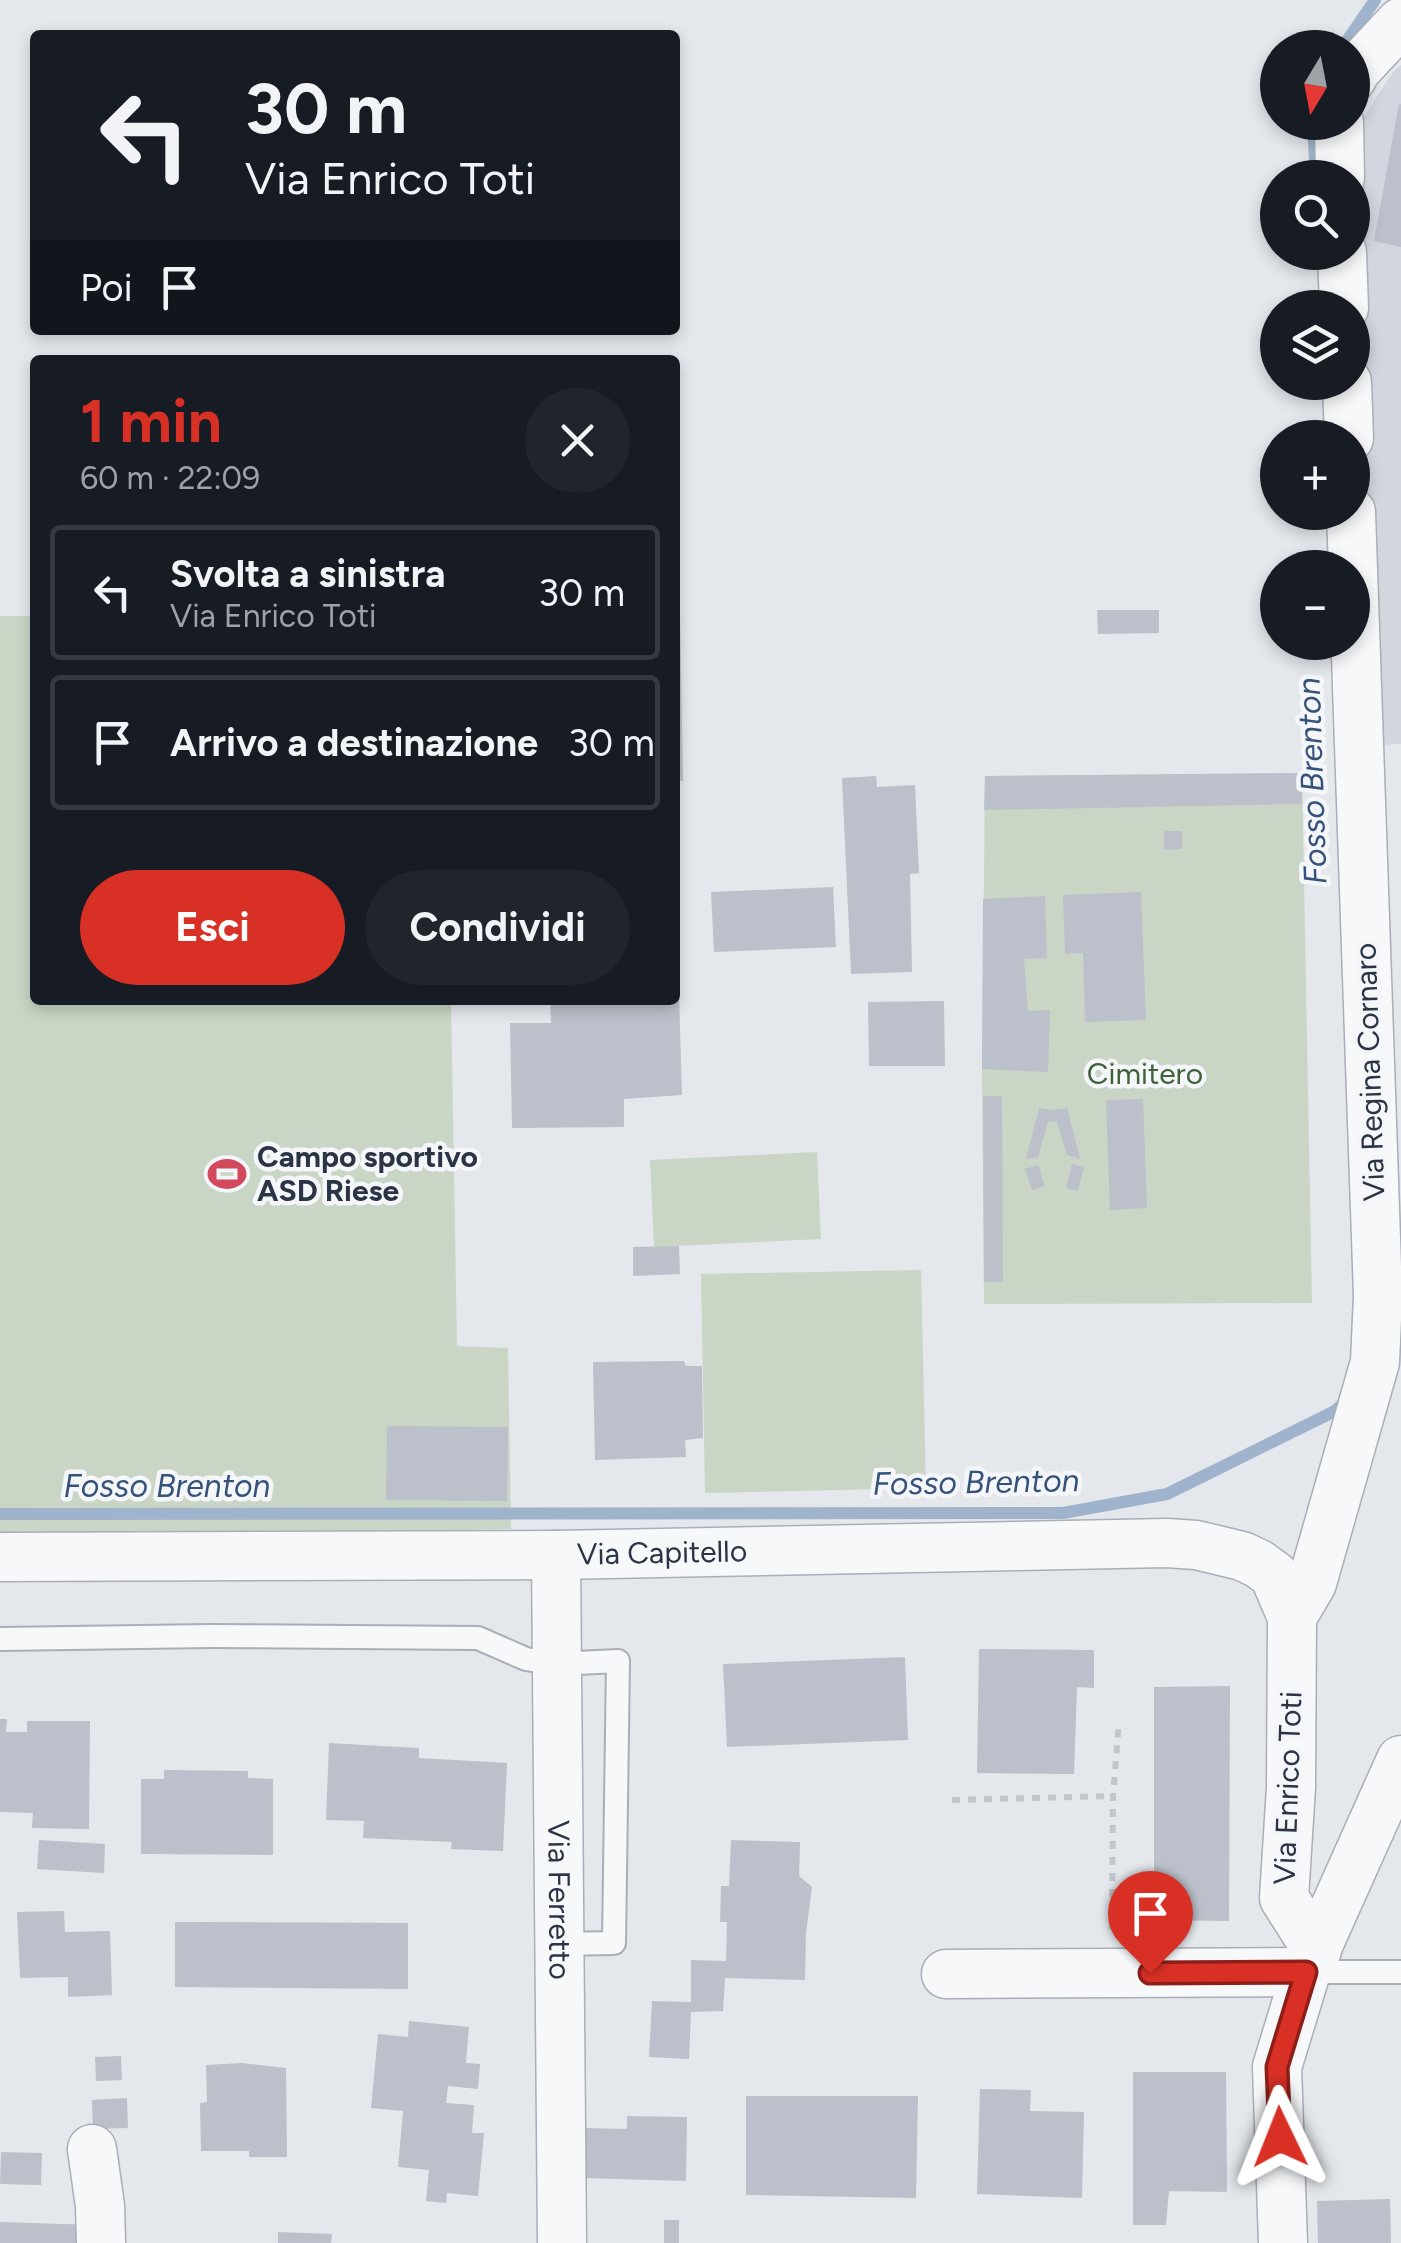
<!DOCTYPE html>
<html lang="it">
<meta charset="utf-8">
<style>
:root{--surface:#171b24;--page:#20242c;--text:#f1f3f6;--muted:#9ea1a6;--line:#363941;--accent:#d93025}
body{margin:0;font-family:Figtree,sans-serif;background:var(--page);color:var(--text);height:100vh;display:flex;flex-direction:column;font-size:38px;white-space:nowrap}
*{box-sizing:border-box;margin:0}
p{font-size:32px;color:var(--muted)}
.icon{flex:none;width:55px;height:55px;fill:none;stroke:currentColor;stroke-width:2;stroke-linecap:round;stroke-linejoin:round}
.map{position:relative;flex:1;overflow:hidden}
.sheet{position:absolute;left:30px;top:355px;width:650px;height:650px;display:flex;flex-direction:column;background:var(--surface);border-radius:10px;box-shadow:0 5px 15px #0003}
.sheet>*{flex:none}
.banner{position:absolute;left:30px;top:30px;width:650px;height:305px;border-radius:10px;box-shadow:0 5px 15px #0003;background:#171b24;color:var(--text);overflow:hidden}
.needle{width:65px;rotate:190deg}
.buttons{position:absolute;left:1260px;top:30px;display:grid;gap:20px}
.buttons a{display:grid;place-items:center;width:110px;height:110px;border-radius:50%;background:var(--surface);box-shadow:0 5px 15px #0003;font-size:50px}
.pin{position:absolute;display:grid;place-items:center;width:85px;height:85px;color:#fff;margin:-102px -42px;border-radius:50% 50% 50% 0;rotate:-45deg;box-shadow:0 0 10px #0007}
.pin .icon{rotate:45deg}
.me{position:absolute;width:110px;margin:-55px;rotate:358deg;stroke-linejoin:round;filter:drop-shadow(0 0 8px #0008)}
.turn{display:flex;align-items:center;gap:35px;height:210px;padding:0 50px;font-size:45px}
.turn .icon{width:130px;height:130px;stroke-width:2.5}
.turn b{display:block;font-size:70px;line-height:85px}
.then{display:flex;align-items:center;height:95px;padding:0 50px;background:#0003;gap:20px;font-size:38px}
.round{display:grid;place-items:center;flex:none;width:105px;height:105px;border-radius:52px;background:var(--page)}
.headline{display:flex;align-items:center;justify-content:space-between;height:170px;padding:0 50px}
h1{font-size:60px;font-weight:700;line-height:75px;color:var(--accent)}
.action{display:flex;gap:20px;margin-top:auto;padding:20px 50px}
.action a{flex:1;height:115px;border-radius:60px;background:var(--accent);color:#fff;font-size:40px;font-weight:700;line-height:115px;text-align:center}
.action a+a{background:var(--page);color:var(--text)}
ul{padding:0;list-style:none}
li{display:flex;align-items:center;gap:30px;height:135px;margin:0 20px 15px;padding:0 30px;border:5px solid var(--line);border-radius:10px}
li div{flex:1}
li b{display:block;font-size:38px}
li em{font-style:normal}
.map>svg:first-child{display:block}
.built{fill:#d2d6de}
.green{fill:#c9d6c5}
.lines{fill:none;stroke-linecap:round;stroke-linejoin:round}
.stream{stroke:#9fb4cc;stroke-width:12}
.building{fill:#bbc0ca}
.service-casing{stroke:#a9aeb7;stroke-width:26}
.minor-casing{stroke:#a9aeb7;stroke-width:51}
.path{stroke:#c2c5cb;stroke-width:6;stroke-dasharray:8 8;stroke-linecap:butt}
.service{stroke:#f7f8fa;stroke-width:22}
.minor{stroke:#f7f8fa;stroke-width:48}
.route-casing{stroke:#8d1f18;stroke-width:25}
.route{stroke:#d93025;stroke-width:18}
.labels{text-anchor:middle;stroke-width:9;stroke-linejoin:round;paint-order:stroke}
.street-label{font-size:30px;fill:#2b3445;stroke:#f4f6f9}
.park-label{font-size:30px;fill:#3f6138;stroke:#f4f6f9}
.poi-label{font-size:30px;font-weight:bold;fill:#2b3445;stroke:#f4f6f9;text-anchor:start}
.water-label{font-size:32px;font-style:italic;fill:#34527a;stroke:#f4f6f9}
</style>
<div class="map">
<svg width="1401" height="2243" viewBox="0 0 1401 2243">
<rect width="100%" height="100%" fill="#e4e7ec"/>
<path class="built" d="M 1401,65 L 1401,744 L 1374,745 L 1361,596 L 1352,135 L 1393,72 Z"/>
<path class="green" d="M 0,616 L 35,616 L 35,1000 L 451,1000 L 457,1346 L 508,1348 L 511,1529 L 0,1537 Z
M 1302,773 L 1312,1303 L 984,1304 L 982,1069 L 985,776 Z
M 817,1152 L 821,1239 L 654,1247 L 650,1160 Z
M 921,1270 L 926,1488 L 705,1493 L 701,1274 Z"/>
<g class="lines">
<path class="stream" d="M 1342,48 L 1375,0
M 1313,122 L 1316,178
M 0,1514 L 1063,1513 L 1167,1494 L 1335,1411 L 1347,1400"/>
</g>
<path class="building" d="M 1399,103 L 1401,104 L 1401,247 L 1374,241 Z
M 1097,610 L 1159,610 L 1159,633 L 1098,634 Z
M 675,614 L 680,614 L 683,781 L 675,780 Z
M 1302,773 L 1302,804 L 984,810 L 985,776 Z
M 876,776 L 877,787 L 915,785 L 919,873 L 910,874 L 912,972 L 851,974 L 842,778 Z
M 1164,831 L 1182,831 L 1182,849 L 1164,850 Z
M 833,887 L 836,947 L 714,952 L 711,892 Z
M 1141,892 L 1146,1020 L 1085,1022 L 1083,953 L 1065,954 L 1063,895 Z
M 1045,896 L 1047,958 L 1024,959 L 1028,1011 L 1050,1010 L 1048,1072 L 982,1069 L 983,899 Z
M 675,958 L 678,958 L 682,1095 L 624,1099 L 624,1127 L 512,1128 L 510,1023 L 551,1023 L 550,1000 L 675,1000 Z
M 944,1001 L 945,1066 L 869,1066 L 868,1002 Z
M 983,1096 L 1002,1096 L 1003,1282 L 984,1282 Z
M 1143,1099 L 1147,1208 L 1110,1210 L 1106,1100 Z
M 1039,1108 L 1052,1110 L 1067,1108 L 1080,1159 L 1067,1155 L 1057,1122 L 1048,1121 L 1038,1157 L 1026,1159 Z
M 1072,1164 L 1084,1167 L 1078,1191 L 1066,1188 Z
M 1038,1165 L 1045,1186 L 1032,1190 L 1025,1169 Z
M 679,1246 L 680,1274 L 633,1276 L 633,1247 Z
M 684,1361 L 686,1366 L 702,1366 L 703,1438 L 685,1440 L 686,1457 L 595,1460 L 593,1362 Z
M 387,1426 L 508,1427 L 507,1501 L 386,1500 Z
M 979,1649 L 1094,1650 L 1094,1688 L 1077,1687 L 1074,1774 L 977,1773 Z
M 905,1657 L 908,1740 L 727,1747 L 723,1664 Z
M 1230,1686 L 1229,1921 L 1154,1920 L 1154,1687 Z
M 0,1719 L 7,1719 L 6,1732 L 27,1732 L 27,1721 L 90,1721 L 89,1829 L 32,1828 L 33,1813 L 0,1812 Z
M 329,1743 L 419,1748 L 419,1758 L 507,1763 L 503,1851 L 451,1849 L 452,1842 L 363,1838 L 364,1821 L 326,1820 Z
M 164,1770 L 248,1771 L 248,1778 L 273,1779 L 273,1855 L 141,1854 L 141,1779 L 164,1779 Z
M 39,1840 L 105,1844 L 104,1873 L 37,1869 Z
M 731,1840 L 800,1842 L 799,1876 L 812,1887 L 806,1933 L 805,1980 L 725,1978 L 723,2011 L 691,2012 L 689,2059 L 649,2057 L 652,2001 L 691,2002 L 691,1960 L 726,1961 L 727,1922 L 720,1922 L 721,1886 L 729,1886 Z
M 64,1911 L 65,1932 L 110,1931 L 112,1995 L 68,1997 L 68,1977 L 20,1978 L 17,1912 Z
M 175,1922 L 408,1923 L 408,1989 L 175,1987 Z
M 409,2021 L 469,2027 L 466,2063 L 480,2064 L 478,2089 L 448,2086 L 446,2103 L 474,2105 L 472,2133 L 484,2133 L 478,2196 L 447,2193 L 446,2203 L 426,2201 L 429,2170 L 398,2167 L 403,2111 L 371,2108 L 378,2034 L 408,2037 Z
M 121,2056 L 122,2080 L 96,2081 L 95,2057 Z
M 242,2063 L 286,2068 L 287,2157 L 249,2157 L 249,2151 L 201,2151 L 200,2103 L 207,2102 L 206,2065 Z
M 1133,2072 L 1226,2072 L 1227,2192 L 1169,2191 L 1166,2225 L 1133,2225 Z
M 980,2089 L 1031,2090 L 1030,2111 L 1084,2112 L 1082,2198 L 977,2194 Z
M 746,2096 L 918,2096 L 916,2198 L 746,2195 Z
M 127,2098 L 128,2128 L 93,2129 L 92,2100 Z
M 627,2116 L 687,2117 L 686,2181 L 582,2178 L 583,2128 L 627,2129 Z
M 1,2152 L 42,2153 L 41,2185 L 0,2184 Z
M 1390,2199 L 1391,2243 L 1318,2243 L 1317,2201 Z
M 664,2220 L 679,2220 L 679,2243 L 664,2243 Z
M 0,2222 L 94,2225 L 93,2243 L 0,2243 Z
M 278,2232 L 332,2234 L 331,2243 L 278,2243 Z"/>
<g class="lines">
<g class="service-casing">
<path id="service" d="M 0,1639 L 210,1636 L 478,1638 L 526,1659 L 557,1664 L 618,1661 L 614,1943 L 560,1944
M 1306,1972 L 1401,1972"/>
</g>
<g class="minor-casing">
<g id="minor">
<path d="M 1352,78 L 1356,70 L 1401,22"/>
<path d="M 1339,122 L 1340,178"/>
<path d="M 1342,252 L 1344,308"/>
<path d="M 1347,382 L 1349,438"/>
<path id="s1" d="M 556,1555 L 562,2243"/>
<path id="s2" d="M 0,1557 L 556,1555 L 1167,1543 L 1196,1545 L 1242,1556 L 1259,1564 L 1274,1575 L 1292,1617 L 1291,1787 L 1284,1898 L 1317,1950"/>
<path d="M 1292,1617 L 1312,1583 L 1375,1362 L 1378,1296 L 1351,512"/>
<path d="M 946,1974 L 1306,1972"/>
<path d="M 92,2149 L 100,2206 L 101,2243"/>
<path d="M 1283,2243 L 1277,2067 L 1306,1972 L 1401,1760"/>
</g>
</g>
<path class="path" d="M 952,1800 L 1113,1796
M 1112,1929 L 1113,1796 L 1119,1721"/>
<use href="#service" class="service"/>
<use href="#minor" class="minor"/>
</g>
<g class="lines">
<g class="route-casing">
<path id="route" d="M 1150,1973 L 1306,1972 L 1277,2067 L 1280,2137"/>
</g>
<use href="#route" class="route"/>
</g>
<defs>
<g id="stadium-bare" transform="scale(3)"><path d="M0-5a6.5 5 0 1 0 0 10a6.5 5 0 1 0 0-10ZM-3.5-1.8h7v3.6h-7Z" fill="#d1495b" stroke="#f4f6f9" stroke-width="2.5" paint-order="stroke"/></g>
</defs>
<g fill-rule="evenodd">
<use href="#stadium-bare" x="227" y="1174"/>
</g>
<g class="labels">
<g class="street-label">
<text transform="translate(1370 1072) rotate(-92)" y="10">Via Regina Cornaro</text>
<text dy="10" stroke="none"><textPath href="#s2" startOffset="662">Via Capitello</textPath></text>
<text transform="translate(1288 1788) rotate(-88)" y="10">Via Enrico Toti</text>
<text dy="10" stroke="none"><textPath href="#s1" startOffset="345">Via Ferretto</textPath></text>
</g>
<g class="park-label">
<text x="1145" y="1084">Cimitero</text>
</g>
<g class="poi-label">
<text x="257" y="1167">Campo sportivo<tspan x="257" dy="34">ASD Riese</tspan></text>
</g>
<g class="water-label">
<text transform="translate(1312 781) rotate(-92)" y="11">Fosso Brenton</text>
<text transform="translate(976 1482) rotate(-1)" y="11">Fosso Brenton</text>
<text x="167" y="1497">Fosso Brenton</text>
</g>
</g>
</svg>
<div class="buttons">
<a><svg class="needle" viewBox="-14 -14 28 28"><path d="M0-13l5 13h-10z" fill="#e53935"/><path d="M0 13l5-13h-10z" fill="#9ea1a6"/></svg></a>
<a><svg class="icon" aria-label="search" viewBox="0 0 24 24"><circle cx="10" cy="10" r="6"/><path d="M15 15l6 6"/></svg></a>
<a><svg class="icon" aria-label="layers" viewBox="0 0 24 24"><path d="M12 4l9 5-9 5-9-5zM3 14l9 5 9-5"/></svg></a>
<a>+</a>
<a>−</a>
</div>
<div class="pin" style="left:1150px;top:1973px;background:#d93025"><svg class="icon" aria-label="arrive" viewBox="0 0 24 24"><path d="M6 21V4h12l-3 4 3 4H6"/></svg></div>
<svg class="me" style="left:1280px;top:2137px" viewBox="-20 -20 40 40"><path d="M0-17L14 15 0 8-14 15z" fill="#d93025" stroke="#fff" stroke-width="4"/></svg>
<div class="banner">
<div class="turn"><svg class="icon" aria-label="left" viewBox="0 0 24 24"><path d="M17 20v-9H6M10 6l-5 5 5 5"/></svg><div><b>30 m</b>Via Enrico Toti</div></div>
<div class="then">Poi<svg class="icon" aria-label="arrive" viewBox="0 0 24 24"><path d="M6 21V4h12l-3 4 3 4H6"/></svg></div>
</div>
<section class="sheet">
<div class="headline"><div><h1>1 min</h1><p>60 m · 22:09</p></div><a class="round"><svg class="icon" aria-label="close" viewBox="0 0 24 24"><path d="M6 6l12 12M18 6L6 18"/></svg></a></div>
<ul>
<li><svg class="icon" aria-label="left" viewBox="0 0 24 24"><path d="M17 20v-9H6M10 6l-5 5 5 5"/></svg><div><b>Svolta a sinistra</b><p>Via Enrico Toti</p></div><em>30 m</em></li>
<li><svg class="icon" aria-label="arrive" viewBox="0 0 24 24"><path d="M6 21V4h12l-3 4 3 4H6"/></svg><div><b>Arrivo a destinazione</b></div><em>30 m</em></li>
</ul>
<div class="action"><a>Esci</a><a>Condividi</a></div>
</section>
</div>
